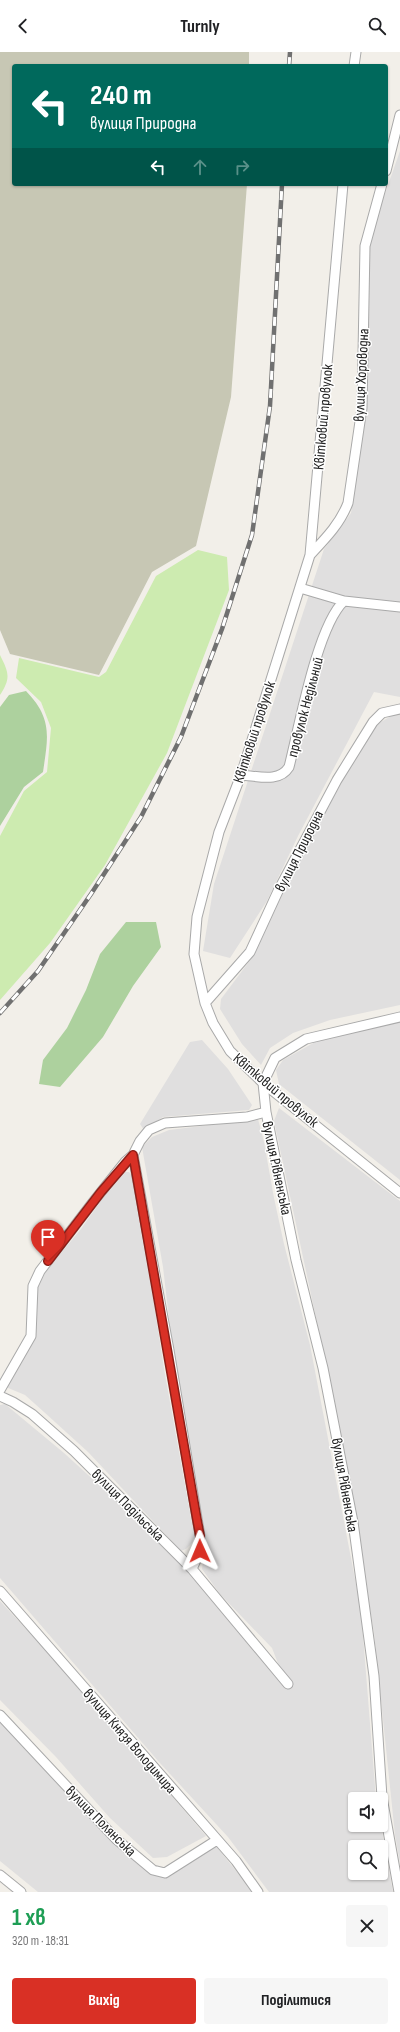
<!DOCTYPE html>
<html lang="uk">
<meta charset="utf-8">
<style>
:root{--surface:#fff;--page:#f6f6f6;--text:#202124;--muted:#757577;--accent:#d93025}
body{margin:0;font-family:"Sofia Sans Condensed",sans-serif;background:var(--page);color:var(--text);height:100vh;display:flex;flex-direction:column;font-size:15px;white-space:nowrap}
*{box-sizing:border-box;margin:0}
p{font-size:13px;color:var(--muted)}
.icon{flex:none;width:22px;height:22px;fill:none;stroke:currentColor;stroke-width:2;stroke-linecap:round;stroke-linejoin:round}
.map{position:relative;height:1840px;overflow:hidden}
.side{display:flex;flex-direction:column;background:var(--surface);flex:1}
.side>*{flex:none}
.hud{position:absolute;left:12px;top:12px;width:376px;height:122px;border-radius:4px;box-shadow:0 1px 3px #0004;background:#00695c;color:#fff;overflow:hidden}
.tools{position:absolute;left:348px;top:1740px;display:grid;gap:8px}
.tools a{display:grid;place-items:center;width:40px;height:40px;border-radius:4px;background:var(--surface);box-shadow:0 1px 3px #0004;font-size:20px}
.pin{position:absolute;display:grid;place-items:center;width:34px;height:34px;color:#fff;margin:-41px -17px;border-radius:50% 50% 50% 0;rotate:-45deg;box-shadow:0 0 4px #0007}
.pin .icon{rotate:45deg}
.me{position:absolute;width:44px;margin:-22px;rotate:359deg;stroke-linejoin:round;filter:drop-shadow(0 0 3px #0008)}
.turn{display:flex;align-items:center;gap:14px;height:84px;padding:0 12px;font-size:18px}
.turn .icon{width:52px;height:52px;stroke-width:2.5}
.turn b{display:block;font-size:28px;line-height:34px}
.lanes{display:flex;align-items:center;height:38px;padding:0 12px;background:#0003;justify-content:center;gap:20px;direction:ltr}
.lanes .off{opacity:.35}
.round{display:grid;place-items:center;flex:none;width:42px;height:42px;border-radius:4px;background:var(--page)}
.headline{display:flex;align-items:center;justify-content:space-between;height:68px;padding:0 12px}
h1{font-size:24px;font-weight:700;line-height:30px;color:#1e9e55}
.action{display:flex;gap:8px;margin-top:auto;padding:8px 12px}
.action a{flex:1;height:46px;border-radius:4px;background:var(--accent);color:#fff;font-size:16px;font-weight:700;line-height:46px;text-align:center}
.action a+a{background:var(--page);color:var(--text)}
header{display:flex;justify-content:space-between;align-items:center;height:52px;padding:0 12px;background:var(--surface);font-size:18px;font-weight:700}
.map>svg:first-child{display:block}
.residential{fill:#e0dfdf;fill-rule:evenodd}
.construction{fill:#c7c7b4}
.grass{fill:#cdebb0}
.forest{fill:#add19e}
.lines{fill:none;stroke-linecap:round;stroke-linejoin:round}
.street-casing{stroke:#a9a9a9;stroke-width:11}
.street{stroke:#fff;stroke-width:9}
.rail-casing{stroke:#707070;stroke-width:4.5}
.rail{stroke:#fff;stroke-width:3;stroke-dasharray:9;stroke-linecap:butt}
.route-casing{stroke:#8d1f18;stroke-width:10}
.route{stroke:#d93025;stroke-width:7}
.labels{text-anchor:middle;stroke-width:3;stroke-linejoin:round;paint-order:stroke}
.street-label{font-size:15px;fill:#222;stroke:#fff}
</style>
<header><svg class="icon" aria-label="back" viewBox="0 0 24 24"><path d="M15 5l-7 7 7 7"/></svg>Turnly<svg class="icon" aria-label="search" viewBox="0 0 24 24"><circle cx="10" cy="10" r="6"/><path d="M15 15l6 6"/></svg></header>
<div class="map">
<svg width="400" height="1840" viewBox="0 0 400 1840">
<rect width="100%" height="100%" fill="#f2efe9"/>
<path class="residential" d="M 400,99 L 400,645 L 374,640 L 298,784 L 267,849 L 230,906 L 203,899 L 214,832 L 324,497 L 351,461 L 364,370 L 370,184 Z
M 400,663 L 400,953 L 330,968 L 293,981 L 270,996 L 261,1013 L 242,992 L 220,957 L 221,947 L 251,907 L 277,851 L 321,765 L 376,673 L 391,664 Z
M 400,967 L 400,1128 L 279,1032 L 276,1018 L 283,1008 L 324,985 Z
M 202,988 L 228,1017 L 252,1053 L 249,1058 L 163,1065 L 144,1078 L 140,1072 L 190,990 Z
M 279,1056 L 400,1149 L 400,1811 L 395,1783 L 374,1581 L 345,1402 L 274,1069 Z
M 258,1067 L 264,1090 L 274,1146 L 284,1192 L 310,1293 L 361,1558 L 376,1747 L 355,1747 L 355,1773 L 381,1773 L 393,1840 L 269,1840 L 228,1785 L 159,1710 L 0,1526 L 0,1353 L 5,1352 L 64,1401 L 108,1441 L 202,1533 L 281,1619 L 272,1596 L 220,1542 L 202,1517 L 206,1488 L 196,1438 L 171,1284 L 163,1215 L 142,1095 L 152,1085 L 169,1078 ZM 355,1795 L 381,1795 L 381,1821 L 355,1821 Z
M 121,1120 L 129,1120 L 136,1129 L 164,1317 L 195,1488 L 186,1497 L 181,1499 L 88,1400 L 44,1360 L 25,1343 L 1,1333 L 33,1283 L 36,1239 L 42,1224 L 81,1177 Z
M 0,1549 L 64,1618 L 206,1784 L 167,1805 L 153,1806 L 110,1766 L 56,1705 L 0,1648 Z
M 0,1664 L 66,1736 L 152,1815 L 170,1821 L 216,1794 L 253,1840 L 38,1840 L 0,1809 Z"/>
<path class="construction" d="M 0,0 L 249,0 L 249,14 L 14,14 L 14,132 L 247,132 L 231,345 L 196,494 L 152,520 L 99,623 L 10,602 L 0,578 Z"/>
<path class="grass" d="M 198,498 L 227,505 L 229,538 L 167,701 L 105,813 L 50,891 L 0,948 L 0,784 L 24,739 L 47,720 L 51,676 L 41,650 L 16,626 L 19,606 L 99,625 L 106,620 L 156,524 Z
M 0,603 C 9,621 11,626 0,643 Z"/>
<path class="forest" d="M 26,639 C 53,667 48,685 43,720 L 24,735 L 0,774 L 0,655 L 9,643 Z
M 126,870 L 156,870 L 161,895 L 133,934 L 103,985 L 60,1035 L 39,1032 L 43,1008 L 67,976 L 86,938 L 100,902 Z"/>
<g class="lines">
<g class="street-casing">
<path id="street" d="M 354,14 L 356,0
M 386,119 L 400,63
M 343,132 L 310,503 L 241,723 L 219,780 L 197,865 L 194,902 L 205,951 L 213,971 L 230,999 L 263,1031 L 400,1141
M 310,503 C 325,487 340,472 348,451 L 362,356 L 365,194 L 382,132
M 344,549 L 400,555
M 241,723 C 258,724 279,731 289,715 C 299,676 317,574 344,549 L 300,536
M 205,951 L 250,900 L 279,837 L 337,728 L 373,670 L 382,661 L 400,657
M 133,1103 L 169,1298 L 200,1484 L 200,1499 L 192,1517
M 0,1338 L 31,1284 L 33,1234 L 40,1219 L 93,1150 L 125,1110 L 133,1103 L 140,1089 L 149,1078 L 165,1071 L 247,1065 L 266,1060
M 0,1344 L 13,1350 L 32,1362 L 74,1399 L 192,1517 L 288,1632
M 0,1539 L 236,1809 L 258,1840
M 0,1663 L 116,1787 L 153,1818 L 165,1821 L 217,1788
M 0,1823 L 21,1840
M 399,1840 L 382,1745 L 374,1624 L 353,1470 L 323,1316 L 296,1208 L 266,1060 L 263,1031 L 275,1006 L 306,987 L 400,965"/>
</g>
<use href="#street" class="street"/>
<g class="rail-casing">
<path id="rail" d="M 289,14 L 290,0
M 0,961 L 38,919 L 91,842 L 141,765 L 181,685 L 222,577 L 252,483 L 270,354 L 282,132"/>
</g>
<use href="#rail" class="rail"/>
</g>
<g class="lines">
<g class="route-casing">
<path id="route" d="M 48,1209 L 101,1140 L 133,1103 L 197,1468 L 200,1484 L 200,1499"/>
</g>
<use href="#route" class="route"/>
</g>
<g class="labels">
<g class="street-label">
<text transform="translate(361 323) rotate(-87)" y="5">вулиця Хороводна</text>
<text transform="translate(323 365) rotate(-85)" y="5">Квітковий провулок</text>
<text transform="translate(305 655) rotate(-75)" y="5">провулок Недільний</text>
<text transform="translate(254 680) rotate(-72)" y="5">Квітковий провулок</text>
<text transform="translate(299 799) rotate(-63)" y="5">вулиця Природна</text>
<text transform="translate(276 1038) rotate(40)" y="5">Квітковий провулок</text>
<text transform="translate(277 1116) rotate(78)" y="5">вулиця Рівненська</text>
<text transform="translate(345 1433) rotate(80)" y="5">вулиця Рівненська</text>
<text transform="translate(128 1453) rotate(45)" y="5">вулиця Подільська</text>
<text transform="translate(130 1689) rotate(49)" y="5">вулиця Князя Володимира</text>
<text transform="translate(101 1769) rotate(45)" y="5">вулиця Полянська</text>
</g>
</g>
</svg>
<div class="tools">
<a><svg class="icon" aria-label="sound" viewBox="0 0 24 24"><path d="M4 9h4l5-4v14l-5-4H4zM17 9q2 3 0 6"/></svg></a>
<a><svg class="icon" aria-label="search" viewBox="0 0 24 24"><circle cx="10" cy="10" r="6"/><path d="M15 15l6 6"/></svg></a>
</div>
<div class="pin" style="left:48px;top:1209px;background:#d93025"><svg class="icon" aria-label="arrive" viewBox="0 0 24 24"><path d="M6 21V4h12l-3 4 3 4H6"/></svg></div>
<svg class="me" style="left:200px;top:1499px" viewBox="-20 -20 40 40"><path d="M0-17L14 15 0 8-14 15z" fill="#d93025" stroke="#fff" stroke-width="4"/></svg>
<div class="hud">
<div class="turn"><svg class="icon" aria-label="left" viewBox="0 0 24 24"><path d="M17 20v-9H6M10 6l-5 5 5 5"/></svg><div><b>240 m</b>вулиця Природна</div></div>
<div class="lanes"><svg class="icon" aria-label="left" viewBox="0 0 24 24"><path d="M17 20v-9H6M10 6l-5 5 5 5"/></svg><svg class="icon off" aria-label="ahead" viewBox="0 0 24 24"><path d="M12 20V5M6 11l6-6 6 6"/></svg><svg class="icon off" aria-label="right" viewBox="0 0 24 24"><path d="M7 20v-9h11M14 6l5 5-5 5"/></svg></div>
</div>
</div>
<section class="side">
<div class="headline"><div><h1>1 хв</h1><p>320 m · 18:31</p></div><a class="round"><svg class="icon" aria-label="close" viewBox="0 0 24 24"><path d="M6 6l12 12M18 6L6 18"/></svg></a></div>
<div class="action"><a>Вихід</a><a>Поділитися</a></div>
</section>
